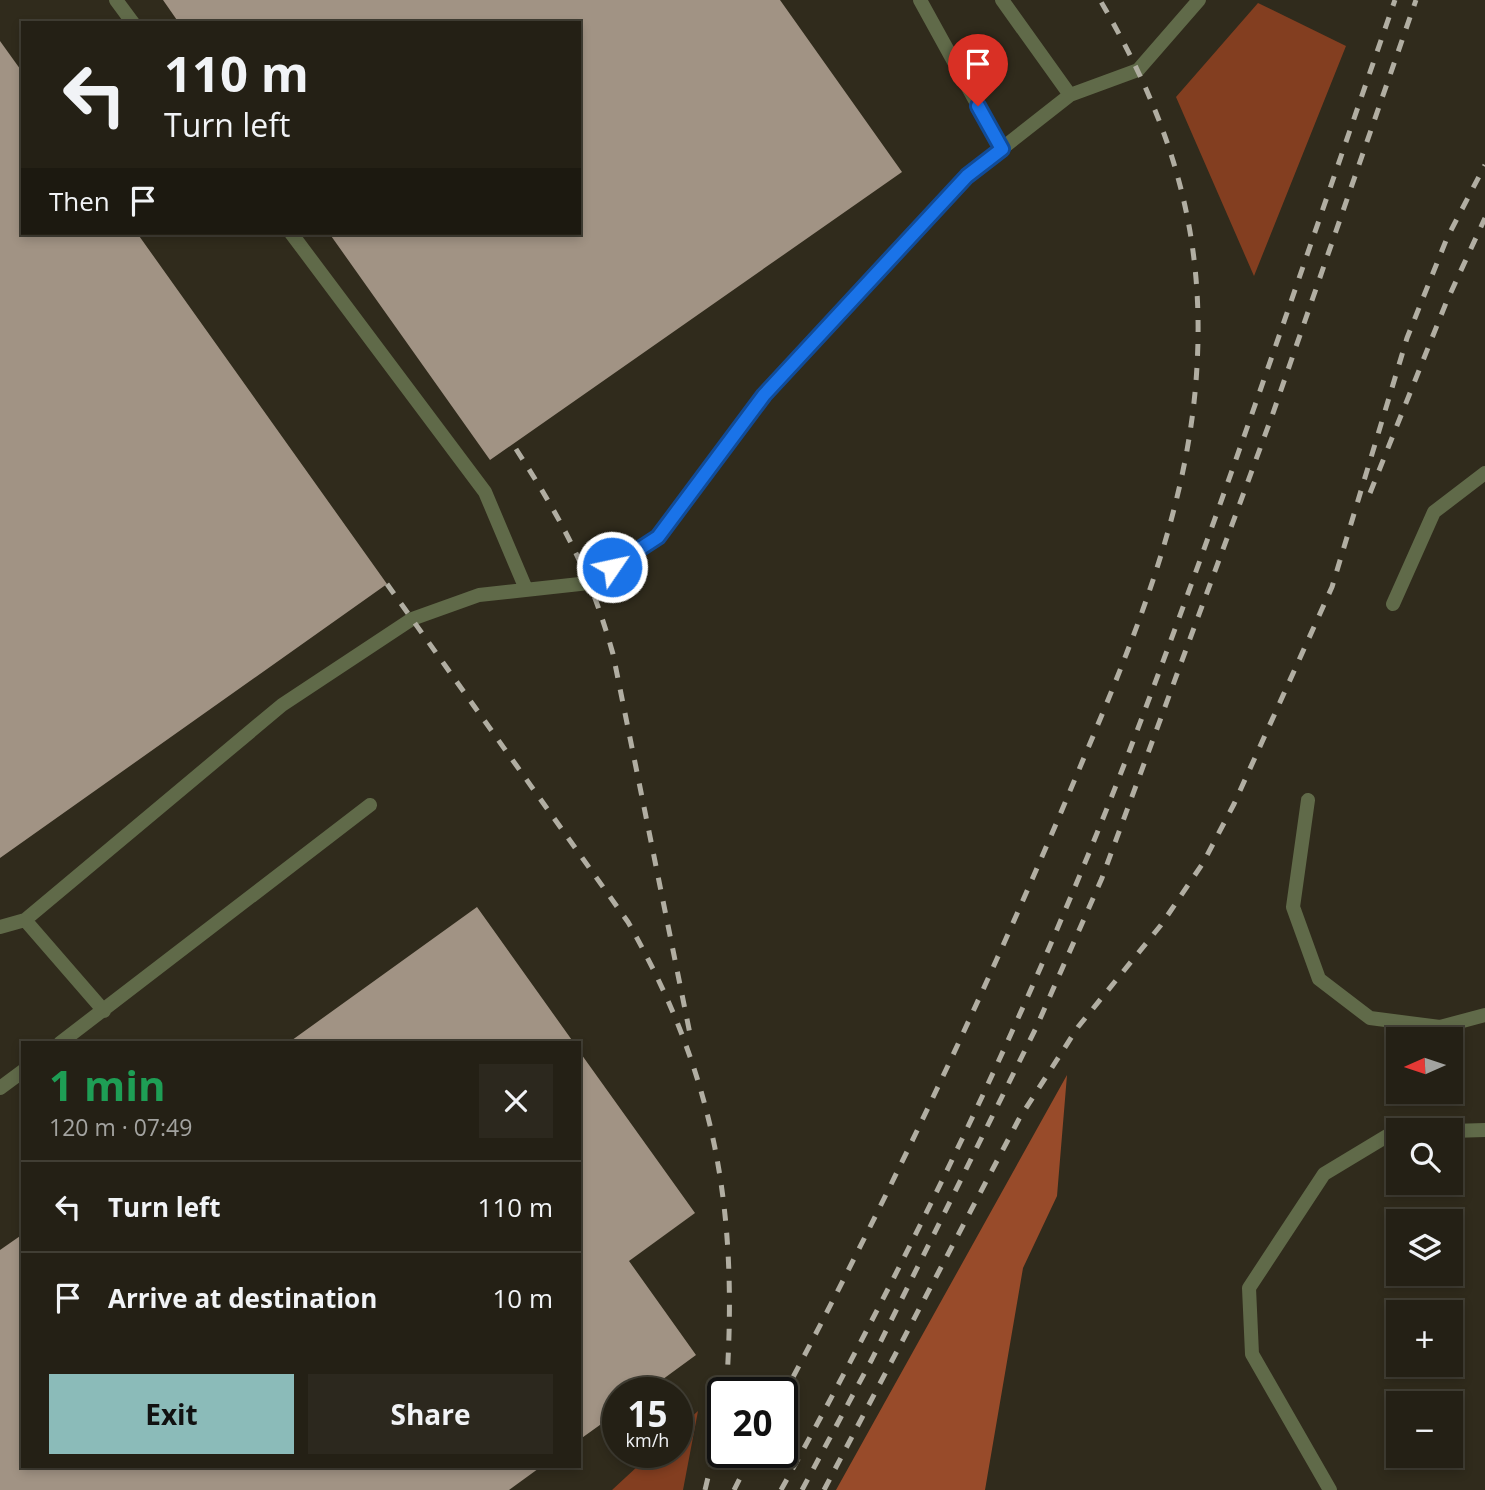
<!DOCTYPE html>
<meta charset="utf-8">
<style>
:root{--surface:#242015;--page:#2c281e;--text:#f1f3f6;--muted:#a3a3a0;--line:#413e34;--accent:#8bbbb9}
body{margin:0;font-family:"Open Sans",sans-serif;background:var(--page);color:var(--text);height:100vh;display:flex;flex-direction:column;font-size:26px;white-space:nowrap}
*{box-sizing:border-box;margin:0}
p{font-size:23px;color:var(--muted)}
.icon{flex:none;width:38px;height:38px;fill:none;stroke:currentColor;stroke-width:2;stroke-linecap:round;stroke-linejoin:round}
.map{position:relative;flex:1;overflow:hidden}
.panel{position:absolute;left:21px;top:1041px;width:560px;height:427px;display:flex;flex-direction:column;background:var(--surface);border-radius:0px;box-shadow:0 4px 10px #0003,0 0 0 2px var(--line)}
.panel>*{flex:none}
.guide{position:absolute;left:21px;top:21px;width:560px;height:214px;border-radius:0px;box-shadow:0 4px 10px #0003,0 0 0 2px var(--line);background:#242015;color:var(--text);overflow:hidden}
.needle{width:46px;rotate:267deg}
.fabs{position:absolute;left:1386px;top:1027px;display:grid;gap:14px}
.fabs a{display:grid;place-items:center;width:77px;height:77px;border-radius:0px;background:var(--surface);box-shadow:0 4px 10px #0003,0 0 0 2px var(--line);font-size:35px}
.speed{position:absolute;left:602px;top:1377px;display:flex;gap:14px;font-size:35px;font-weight:700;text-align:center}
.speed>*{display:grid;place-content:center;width:91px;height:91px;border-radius:50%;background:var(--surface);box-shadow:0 4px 10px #0003,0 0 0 2px var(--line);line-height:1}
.speed small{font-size:18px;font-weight:400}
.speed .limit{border:4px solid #111;border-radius:10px;background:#fff;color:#111}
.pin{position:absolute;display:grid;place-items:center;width:60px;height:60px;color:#fff;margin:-72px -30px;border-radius:50% 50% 50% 0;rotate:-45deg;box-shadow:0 0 7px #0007}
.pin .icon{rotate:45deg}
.me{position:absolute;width:77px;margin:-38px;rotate:56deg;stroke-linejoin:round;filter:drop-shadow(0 0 5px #0008)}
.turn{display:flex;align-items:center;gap:24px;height:147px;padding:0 28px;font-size:32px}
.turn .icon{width:91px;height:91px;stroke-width:2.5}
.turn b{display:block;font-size:49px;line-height:60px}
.then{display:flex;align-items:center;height:66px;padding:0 28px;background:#0003;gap:14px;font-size:26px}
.round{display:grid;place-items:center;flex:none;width:74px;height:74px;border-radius:0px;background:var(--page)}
.summary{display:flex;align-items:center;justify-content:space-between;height:119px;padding:0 28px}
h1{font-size:42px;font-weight:700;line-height:52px;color:#1e9e55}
.cta{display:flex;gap:14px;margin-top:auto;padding:14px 28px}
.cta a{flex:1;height:80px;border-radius:0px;background:var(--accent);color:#111;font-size:28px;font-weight:700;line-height:80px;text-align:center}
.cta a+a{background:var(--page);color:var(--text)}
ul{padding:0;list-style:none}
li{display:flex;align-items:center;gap:21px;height:91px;padding:0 28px;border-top:2px solid var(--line)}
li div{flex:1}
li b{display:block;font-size:26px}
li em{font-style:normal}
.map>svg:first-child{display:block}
.green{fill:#833e20}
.forest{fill:#984b2a}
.building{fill:#a19384}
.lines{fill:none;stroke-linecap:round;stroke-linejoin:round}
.service{stroke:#606a49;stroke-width:14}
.rail{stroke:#b1aea2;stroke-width:5;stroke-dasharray:12 12;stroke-linecap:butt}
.route-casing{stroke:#114b97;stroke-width:18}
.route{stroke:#1a73e8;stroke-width:12}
</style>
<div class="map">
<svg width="1485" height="1490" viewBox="0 0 1485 1490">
<rect width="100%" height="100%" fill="#302b1c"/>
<path class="green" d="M 1258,3 L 1346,46 L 1254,276 L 1176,97 Z
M 698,1411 L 683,1490 L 612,1490 L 652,1453 L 677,1452 L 677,1430 Z"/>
<path class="forest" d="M 1067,1075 L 1057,1196 L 1023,1268 L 985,1490 L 836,1490 Z"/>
<path class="building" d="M 163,0 L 780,0 L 902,172 L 490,460 L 329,233 L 579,233 L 579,23 L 179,23 Z
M 0,41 L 23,73 L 23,233 L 137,233 L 387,584 L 0,858 Z
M 477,907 L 574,1043 L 288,1043 Z
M 579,1051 L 695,1213 L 629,1261 L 696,1355 L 644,1393 L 618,1393 L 618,1412 L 579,1440 Z
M 23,1234 L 23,1466 L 542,1466 L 509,1490 L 0,1490 L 0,1250 Z"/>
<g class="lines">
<path class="service" d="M 116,0 L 133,23
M 920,0 L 1002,149
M 1002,0 L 1070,95
M 291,233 L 485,492 L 526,589
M 1393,604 L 1434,512 L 1485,473
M 1308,800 L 1293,907 L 1319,979 L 1370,1018 L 1440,1027 L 1485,1015
M 25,920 L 104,1011
M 0,927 L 25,920 L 282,705 L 412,619 L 479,595 L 589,583 L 658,537 L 764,395 L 967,176 L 1070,95 L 1138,70 L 1199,0
M 60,1043 L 370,805
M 0,1088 L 23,1071
M 1451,1131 L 1485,1130
M 1330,1490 L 1252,1354 L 1249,1288 L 1324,1174 L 1392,1133 L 1398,1133"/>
<path class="rail" d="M 516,449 C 562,520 590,572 613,654 L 690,1034
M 1370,493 L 1446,303 L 1485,218
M 387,584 L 628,922 C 717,1078 739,1216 726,1393
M 782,1398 C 886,1202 981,1002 1067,798 C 1125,660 1189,517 1197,366 C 1205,228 1169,118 1100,0
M 705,1490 L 723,1414
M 734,1490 L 753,1452
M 781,1490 C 910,1257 1028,1013 1124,765 C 1221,512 1306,256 1395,0
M 802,1490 L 872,1359 L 1036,1028 L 1102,878 L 1272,416 L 1416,0
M 824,1490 L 1019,1119 L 1078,1027 L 1161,925 L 1203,863 L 1234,804 L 1332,587 L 1407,338 L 1447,238 L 1485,165"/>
</g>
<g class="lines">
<g class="route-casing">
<path id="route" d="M 612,567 L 658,537 L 764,395 L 967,176 L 1002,149 L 978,106"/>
</g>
<use href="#route" class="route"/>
</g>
</svg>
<div class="fabs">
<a><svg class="needle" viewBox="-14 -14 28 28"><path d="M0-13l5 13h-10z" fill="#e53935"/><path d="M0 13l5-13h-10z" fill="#a3a3a0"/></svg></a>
<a><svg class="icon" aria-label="search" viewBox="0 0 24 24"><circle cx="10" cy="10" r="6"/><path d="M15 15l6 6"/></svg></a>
<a><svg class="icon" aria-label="layers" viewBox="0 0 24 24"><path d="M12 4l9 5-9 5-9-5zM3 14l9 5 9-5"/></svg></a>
<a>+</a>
<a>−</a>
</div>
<div class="speed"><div>15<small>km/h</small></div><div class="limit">20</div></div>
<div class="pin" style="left:978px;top:106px;background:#d93025"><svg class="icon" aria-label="arrive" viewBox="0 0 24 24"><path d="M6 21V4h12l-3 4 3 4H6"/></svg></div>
<svg class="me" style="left:612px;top:567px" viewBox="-20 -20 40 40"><circle r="17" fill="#1a73e8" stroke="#fff" stroke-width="3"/><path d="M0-11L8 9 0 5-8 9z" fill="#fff"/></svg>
<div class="guide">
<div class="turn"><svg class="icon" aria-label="left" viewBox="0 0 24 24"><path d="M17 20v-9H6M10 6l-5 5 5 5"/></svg><div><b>110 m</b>Turn left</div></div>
<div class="then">Then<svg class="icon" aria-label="arrive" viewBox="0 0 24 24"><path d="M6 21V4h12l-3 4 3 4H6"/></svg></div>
</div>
<section class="panel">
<div class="summary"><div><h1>1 min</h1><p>120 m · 07:49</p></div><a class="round"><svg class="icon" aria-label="close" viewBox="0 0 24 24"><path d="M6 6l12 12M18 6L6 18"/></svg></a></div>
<ul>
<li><svg class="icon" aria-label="left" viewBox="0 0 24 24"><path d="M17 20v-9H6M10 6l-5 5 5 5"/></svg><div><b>Turn left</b></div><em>110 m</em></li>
<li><svg class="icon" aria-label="arrive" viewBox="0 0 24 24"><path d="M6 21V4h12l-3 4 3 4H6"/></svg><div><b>Arrive at destination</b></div><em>10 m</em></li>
</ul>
<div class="cta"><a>Exit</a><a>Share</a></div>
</section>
</div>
